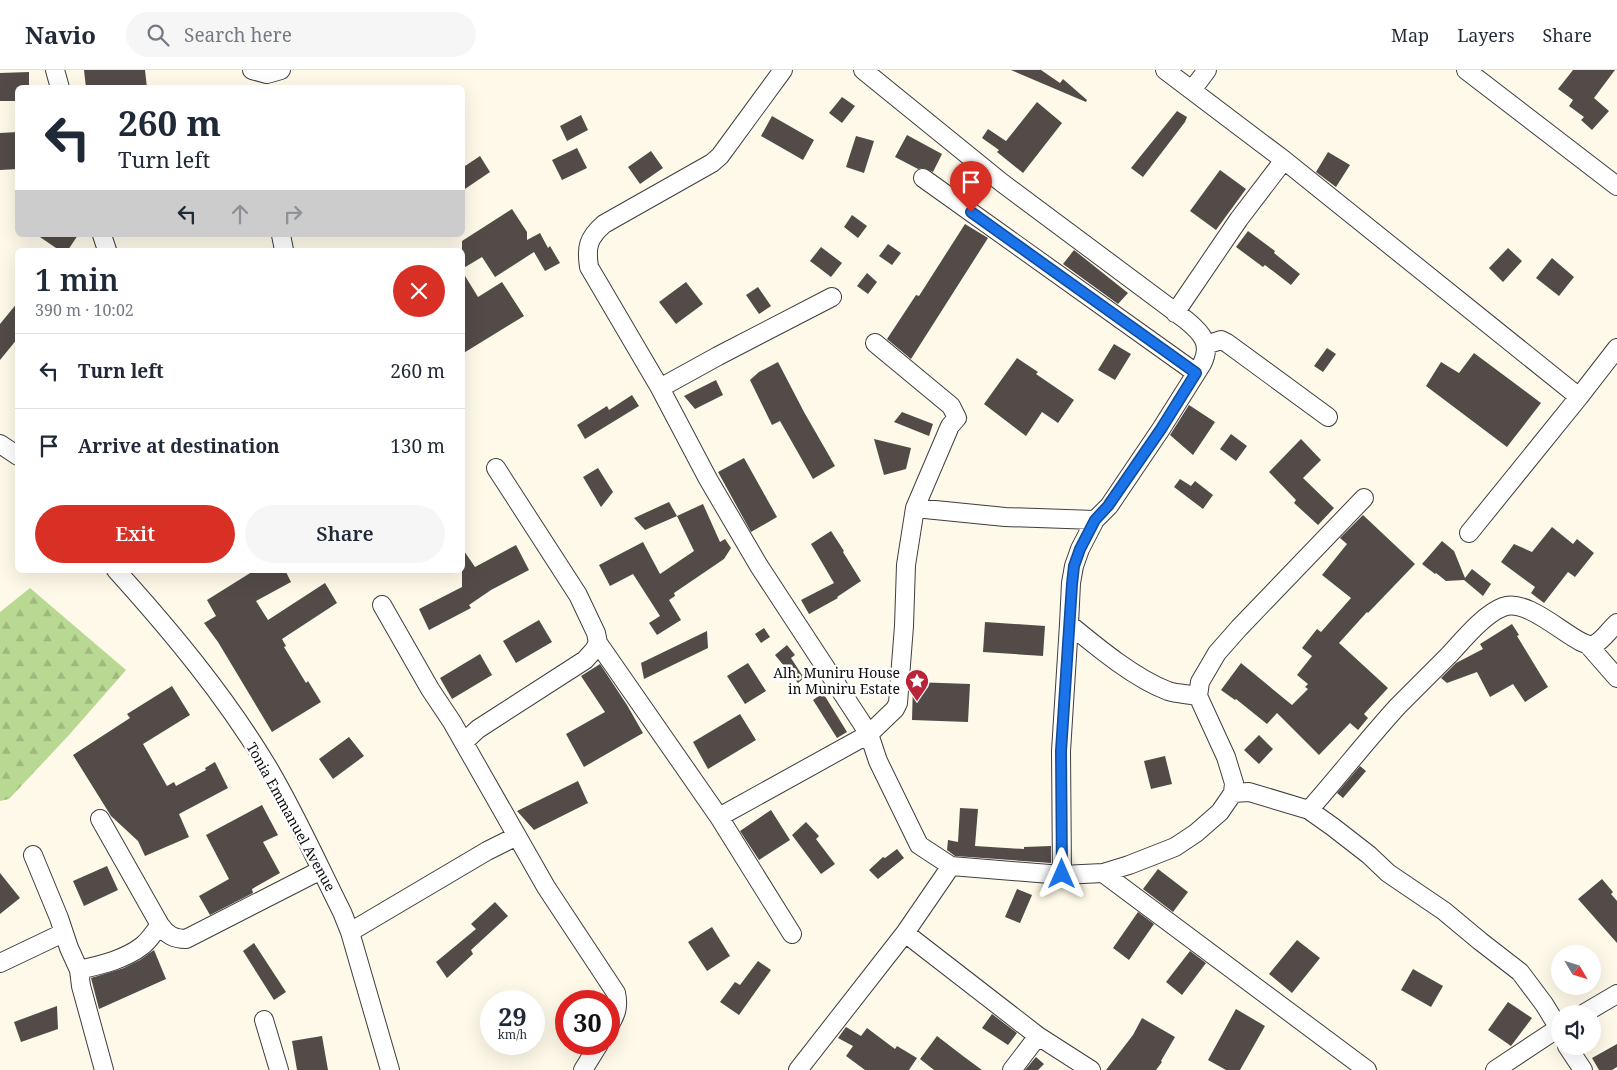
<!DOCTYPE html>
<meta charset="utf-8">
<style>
:root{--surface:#fff;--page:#f6f6f7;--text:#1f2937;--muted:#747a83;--line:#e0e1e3;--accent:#d93025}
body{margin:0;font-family:"Noto Serif",serif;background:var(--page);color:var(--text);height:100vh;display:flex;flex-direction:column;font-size:19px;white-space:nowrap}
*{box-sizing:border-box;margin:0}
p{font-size:16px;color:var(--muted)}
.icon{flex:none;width:28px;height:28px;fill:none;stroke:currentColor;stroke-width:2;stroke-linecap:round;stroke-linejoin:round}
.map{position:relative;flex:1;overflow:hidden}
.side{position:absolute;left:15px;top:178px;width:450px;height:325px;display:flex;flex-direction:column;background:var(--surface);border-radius:8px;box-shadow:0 5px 20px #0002}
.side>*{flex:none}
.guide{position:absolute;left:15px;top:15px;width:450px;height:152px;border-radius:8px;box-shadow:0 5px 20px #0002;background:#fff;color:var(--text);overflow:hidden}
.needle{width:32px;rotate:128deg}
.controls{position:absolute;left:1551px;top:875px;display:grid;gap:10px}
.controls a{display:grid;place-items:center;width:50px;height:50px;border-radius:50%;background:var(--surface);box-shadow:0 5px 20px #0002;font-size:25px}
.speed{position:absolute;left:480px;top:920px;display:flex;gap:10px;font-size:25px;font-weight:700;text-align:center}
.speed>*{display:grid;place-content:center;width:65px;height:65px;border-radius:50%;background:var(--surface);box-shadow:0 5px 20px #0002;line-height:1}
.speed small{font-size:12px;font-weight:400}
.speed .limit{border:8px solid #d22;background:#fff;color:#111}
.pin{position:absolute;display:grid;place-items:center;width:42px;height:42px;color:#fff;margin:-51px -21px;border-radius:50% 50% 50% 0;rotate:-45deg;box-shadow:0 0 5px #0007}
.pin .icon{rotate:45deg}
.me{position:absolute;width:55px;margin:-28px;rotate:0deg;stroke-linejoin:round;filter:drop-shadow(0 0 4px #0008)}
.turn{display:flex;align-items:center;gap:18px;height:105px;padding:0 20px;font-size:22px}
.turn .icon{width:65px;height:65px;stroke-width:2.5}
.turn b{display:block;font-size:35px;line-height:42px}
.lanes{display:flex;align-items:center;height:48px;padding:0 20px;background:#0003;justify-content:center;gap:25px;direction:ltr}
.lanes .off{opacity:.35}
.round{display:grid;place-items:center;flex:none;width:52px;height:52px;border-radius:26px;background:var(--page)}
.summary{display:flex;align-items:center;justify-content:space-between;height:85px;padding:0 20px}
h1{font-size:30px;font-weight:600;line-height:38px}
.primary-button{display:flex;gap:10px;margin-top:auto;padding:10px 20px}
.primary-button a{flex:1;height:58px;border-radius:30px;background:var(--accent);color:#fff;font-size:20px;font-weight:600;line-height:58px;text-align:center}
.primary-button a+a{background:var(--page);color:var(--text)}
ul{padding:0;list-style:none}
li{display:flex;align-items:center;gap:15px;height:75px;padding:0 20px;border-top:1px solid var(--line)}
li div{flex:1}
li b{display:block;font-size:19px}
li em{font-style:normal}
header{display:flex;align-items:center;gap:30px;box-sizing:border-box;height:70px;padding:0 25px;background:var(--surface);border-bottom:1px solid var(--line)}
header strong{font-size:24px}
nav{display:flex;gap:28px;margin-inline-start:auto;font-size:18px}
.search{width:350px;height:45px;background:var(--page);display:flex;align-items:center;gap:12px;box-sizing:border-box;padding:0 18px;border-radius:28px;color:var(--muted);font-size:19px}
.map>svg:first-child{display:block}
.forest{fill:url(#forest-firs)}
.building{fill:#534b47}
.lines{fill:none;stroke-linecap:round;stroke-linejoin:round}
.minor-casing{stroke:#3e3e3e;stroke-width:20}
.minor{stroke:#fff;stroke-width:18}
.route-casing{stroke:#114b97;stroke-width:12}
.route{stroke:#1a73e8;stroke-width:9}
.labels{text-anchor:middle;stroke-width:5;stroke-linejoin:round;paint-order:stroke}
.poi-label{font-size:14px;fill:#0b0b0b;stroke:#fff;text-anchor:end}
.street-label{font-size:14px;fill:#0b0b0b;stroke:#fff}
</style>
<header>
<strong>Navio</strong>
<div class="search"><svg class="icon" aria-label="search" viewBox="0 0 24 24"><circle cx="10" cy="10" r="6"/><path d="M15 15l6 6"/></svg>Search here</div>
<nav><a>Map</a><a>Layers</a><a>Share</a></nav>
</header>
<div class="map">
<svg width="1617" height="1000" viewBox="0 0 1617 1000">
<defs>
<pattern id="forest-firs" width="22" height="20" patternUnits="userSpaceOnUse" patternTransform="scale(1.25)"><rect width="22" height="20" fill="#b9d993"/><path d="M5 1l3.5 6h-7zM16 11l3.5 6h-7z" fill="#9eb97d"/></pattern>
</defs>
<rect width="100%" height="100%" fill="#fff9e9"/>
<path class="forest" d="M 30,518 L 126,600 L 69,665 L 9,729 L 0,731 L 0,542 Z"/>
<path class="building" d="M 84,0 L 145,0 L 147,18 L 86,18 Z
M 1011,0 L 1041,0 L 1060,13 L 1063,9 L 1087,30 L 1086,32 Z
M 1573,0 L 1615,0 L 1594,28 L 1609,41 L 1592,60 L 1581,50 L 1584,47 L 1569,36 L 1573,30 L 1558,19 Z
M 29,2 L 29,18 L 18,18 L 18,31 L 0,31 L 0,3 Z
M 842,27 L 855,36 L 842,53 L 829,43 Z
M 1037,32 L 1062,53 L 1023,103 L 997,82 L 999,80 L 982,68 L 988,59 L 1006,71 Z
M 1177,41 L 1187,47 L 1185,52 L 1143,107 L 1131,98 Z
M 581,45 L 588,60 L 567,71 L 560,56 Z
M 772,46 L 814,70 L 803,90 L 761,66 Z
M 18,62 L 18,99 L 0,100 L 0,63 Z
M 907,65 L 942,84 L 933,102 L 924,98 L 918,99 L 895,87 Z
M 856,66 L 874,71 L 864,103 L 846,97 Z
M 577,78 L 587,98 L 562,110 L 552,90 Z
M 651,81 L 663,98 L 640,114 L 628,97 Z
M 1328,82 L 1350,95 L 1336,117 L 1316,102 Z
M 480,86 L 490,102 L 462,121 L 462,98 Z
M 962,98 L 983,112 L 971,129 L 951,115 Z
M 1220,100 L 1246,119 L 1216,160 L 1190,141 Z
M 512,139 L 527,162 L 527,170 L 540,163 L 548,178 L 550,176 L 560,193 L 545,201 L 534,182 L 495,207 L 482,187 L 462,199 L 462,171 Z
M 852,145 L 867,156 L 858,168 L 844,157 Z
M 965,154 L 988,168 L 911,289 L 887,269 L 916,225 L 919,226 Z
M 1248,161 L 1275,181 L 1274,183 L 1300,204 L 1291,215 L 1265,195 L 1263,197 L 1236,177 Z
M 37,165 L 78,165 L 68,180 L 59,180 Z
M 888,174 L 901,183 L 892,195 L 879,186 Z
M 821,177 L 842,193 L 831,207 L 810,191 Z
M 1508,178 L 1522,191 L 1503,212 L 1489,198 Z
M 1074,180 L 1128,223 L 1118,234 L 1063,194 Z
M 1552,188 L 1574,207 L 1559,226 L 1536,208 Z
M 462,201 L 478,227 L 502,212 L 524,246 L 462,284 Z
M 867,203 L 877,212 L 868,224 L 857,216 Z
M 686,212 L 703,234 L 676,254 L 659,232 Z
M 758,217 L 771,236 L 759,244 L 746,225 Z
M 18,232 L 18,268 L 0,290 L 0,254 Z
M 1114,274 L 1131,284 L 1115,310 L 1098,300 Z
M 1327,278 L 1336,284 L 1323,302 L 1314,296 Z
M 1474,283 L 1541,333 L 1507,377 L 1426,316 L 1441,292 L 1459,303 Z
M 1017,288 L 1038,302 L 1036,304 L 1074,330 L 1058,353 L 1042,342 L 1026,366 L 984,334 Z
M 778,292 L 804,342 L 835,396 L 813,409 L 780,351 L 772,355 L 750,310 L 759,302 Z
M 716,310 L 723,325 L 695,339 L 684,326 Z
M 632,325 L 639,336 L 585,369 L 577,355 L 607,336 L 609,340 Z
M 1189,335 L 1215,352 L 1193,385 L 1170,365 Z
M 902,342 L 933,354 L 929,366 L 894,352 Z
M 1231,364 L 1247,376 L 1236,391 L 1220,379 Z
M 874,369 L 911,378 L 906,399 L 884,405 Z
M 1301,369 L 1321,390 L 1303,408 L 1334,438 L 1318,455 L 1294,433 L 1296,430 L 1269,402 Z
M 744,388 L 777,447 L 751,462 L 718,402 Z
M 598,398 L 613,422 L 601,437 L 583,407 Z
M 1180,409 L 1191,416 L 1195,411 L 1213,425 L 1203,439 L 1174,417 Z
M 669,432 L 677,446 L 645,460 L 634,448 Z
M 703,434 L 720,472 L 725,469 L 731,478 L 724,489 L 674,523 L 675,526 L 669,530 L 681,550 L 657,565 L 649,553 L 660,546 L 633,504 L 610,516 L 599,495 L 643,472 L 660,504 L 694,481 L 677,446 Z
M 1363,445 L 1415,494 L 1368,543 L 1367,542 L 1339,573 L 1388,618 L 1364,644 L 1368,648 L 1358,660 L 1350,653 L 1319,685 L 1277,643 L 1267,654 L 1236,629 L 1235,630 L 1221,620 L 1241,593 L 1292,635 L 1308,619 L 1305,617 L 1308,614 L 1297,605 L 1312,586 L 1302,578 L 1317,559 L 1321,562 L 1351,528 L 1322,505 L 1347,474 L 1340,468 Z
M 1552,457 L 1573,474 L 1577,469 L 1594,483 L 1575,507 L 1568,502 L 1544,533 L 1531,523 L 1535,517 L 1501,492 L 1514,474 L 1532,482 Z
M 831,461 L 844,481 L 843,482 L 861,511 L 837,527 L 838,528 L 809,544 L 801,530 L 834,513 L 811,474 Z
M 1442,471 L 1454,481 L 1465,508 L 1472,499 L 1491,514 L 1483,526 L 1464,510 L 1446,511 L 1436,503 L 1435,504 L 1422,494 Z
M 516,475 L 529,500 L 491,520 L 469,535 L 471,538 L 429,560 L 419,539 L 462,517 L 462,478 L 475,497 Z
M 255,500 L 285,500 L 291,512 L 256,531 L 268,550 L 325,513 L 337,533 L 282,569 L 286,576 L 284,577 L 306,613 L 308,611 L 321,632 L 272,662 L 218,572 L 204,553 L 216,546 L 207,530 Z
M 539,550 L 552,572 L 516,593 L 503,571 Z
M 985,552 L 1045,556 L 1043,586 L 983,582 Z
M 1512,554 L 1519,565 L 1517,566 L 1548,617 L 1525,632 L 1513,614 L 1490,627 L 1477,602 L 1447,613 L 1441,608 L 1456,593 L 1483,579 L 1480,574 Z
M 764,558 L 770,567 L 761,573 L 755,564 Z
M 707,561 L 708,578 L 644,609 L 641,593 Z
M 787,575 L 795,585 L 791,588 L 804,608 L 798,613 L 775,585 Z
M 480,584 L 492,605 L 452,629 L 440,608 Z
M 748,593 L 766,621 L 745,634 L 727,606 Z
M 600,594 L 627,635 L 643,663 L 584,697 L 566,664 L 605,642 L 581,606 Z
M 913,612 L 970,614 L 968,652 L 912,650 Z
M 172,616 L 190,645 L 143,674 L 167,716 L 174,712 L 176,716 L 206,700 L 205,698 L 215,692 L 228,718 L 179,744 L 189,767 L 145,786 L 138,771 L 111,746 L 73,685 L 130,648 L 127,644 Z
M 823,623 L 847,662 L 837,668 L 813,630 Z
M 740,644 L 756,670 L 708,699 L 693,672 Z
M 1259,665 L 1273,679 L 1259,694 L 1244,680 Z
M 349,667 L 364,686 L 333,709 L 319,689 Z
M 1165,686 L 1172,714 L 1151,719 L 1144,691 Z
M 1360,696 L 1366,701 L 1343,728 L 1337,723 Z
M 578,711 L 588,733 L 534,760 L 517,741 Z
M 262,735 L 278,765 L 263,772 L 280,803 L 252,819 L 253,823 L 210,845 L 199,826 L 229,809 L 206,765 Z
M 960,738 L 978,739 L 975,776 L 1024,779 L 1024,777 L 1051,776 L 1051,793 L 955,786 L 947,780 L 948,770 L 958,772 Z
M 771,740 L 790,770 L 759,790 L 740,761 Z
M 806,752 L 819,766 L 816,769 L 835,794 L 821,804 L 792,765 Z
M 897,779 L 904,788 L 878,809 L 869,800 L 883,787 L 885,788 Z
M 107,796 L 118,820 L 84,836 L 73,811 Z
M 1158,799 L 1188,822 L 1173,842 L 1143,819 Z
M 0,803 L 20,828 L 0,844 Z
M 1602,809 L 1613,822 L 1611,824 L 1617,831 L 1617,873 L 1578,829 Z
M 1017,819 L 1032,825 L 1020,853 L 1005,847 Z
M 495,832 L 508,846 L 471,880 L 473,884 L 447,908 L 436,892 L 476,859 L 471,854 Z
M 1138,842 L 1154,854 L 1129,890 L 1113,878 Z
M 712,857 L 730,886 L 707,901 L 688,872 Z
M 1297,870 L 1320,888 L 1292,923 L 1269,904 Z
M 254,873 L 286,922 L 274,930 L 243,881 Z
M 154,880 L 166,909 L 99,939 L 91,908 L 124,898 L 140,890 Z
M 1190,881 L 1206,893 L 1182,925 L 1166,912 Z
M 758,891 L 771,900 L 739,945 L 720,932 L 735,912 L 740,915 Z
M 1413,899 L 1443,916 L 1431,937 L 1401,920 Z
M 1508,932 L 1532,948 L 1511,976 L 1488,960 Z
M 57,936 L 58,959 L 21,972 L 14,952 Z
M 1236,939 L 1265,956 L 1240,1000 L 1226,1000 L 1208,990 Z
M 992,944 L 1017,963 L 1008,975 L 982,958 Z
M 1142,948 L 1175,967 L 1161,991 L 1162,992 L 1156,1000 L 1106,1000 L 1133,965 Z
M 846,957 L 861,966 L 867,958 L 895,979 L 897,976 L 917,988 L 909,1000 L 865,1000 L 846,986 L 853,976 L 838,968 Z
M 322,966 L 328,1000 L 297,1000 L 292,971 Z
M 937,966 L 963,986 L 982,1000 L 934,1000 L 920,989 Z
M 1617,974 L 1617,997 L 1612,1000 L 1599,1000 L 1592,988 Z
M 1036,987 L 1044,994 L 1038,1000 L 1025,1000 Z"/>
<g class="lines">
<g class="minor-casing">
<path id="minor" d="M 55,0 L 60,18
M 252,0 L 267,4 L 281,0
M 783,0 L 720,86 L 712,93 L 604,154 C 588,168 586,177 589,197 L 660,318 L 708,409 L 759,496 L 869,664 L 895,639 L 898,633 L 904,556 L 906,495 L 915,438 L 950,356 L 957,348 L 951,336 L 875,273
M 863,0 L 1001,112 L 1186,250 C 1202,263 1212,274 1202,294 L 1161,359 L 1109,436 L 1095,450 L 1080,479 L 1074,496 L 1071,513 L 1069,554 C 1097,577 1134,608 1168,621 C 1177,624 1189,624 1198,626
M 1165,0 L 1284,90 L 1239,149 L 1175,243
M 1466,0 L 1617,116
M 1192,20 L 1207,0
M 1284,90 L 1579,327 L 1617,278
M 923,108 L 1196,303
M 102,165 L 107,180
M 281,165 L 284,180
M 1206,275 L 1221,270 L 1227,273 L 1328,347
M 660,318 L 718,286 L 832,227
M 0,374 L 18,386
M 915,438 L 1005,447 L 1095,450
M 1469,463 L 1579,327
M 116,500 C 172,562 226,627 269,699 C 296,745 318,794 342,842 L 350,862 L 390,1000
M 382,535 L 430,619 L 452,652 L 546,817 L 616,923 C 619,937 616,945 609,956
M 598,573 L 719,747 L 792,864
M 1589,576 L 1617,608
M 464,672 L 478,659 L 585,590 L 594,580 L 598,573 L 596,563 L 578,525 L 496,398
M 1233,723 L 1249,722 L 1309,740 L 1333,757 L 1369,785 L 1388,803 L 1444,841 L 1480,871 L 1520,902 L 1544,934 L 1560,960
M 1309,740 C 1339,706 1367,670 1398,636 C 1415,619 1432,602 1449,585 C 1463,570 1484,544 1503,537 C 1532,526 1580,583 1595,574 C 1603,570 1610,559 1617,553
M 719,747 L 869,664 L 878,691 L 919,775 L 951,796 L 1062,805 L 1103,803 L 1129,795 L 1175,777 L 1196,763 L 1220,742 L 1233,723 L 1234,713 L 1226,687 L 1198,626 L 1200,612 L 1217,583 L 1239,558 L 1364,428
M 100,749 L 160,855 C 167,865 174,869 186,869 L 321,800
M 33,785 L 59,848 L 69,878 L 79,900 L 81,916 L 104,1000
M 1103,803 L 1367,1000
M 1062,805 L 1061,681 L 1069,554
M 350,862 L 487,781 L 517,766
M 905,863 L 1038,966
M 0,893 L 63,863
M 79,900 C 100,895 124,890 142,876 C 149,871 154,862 160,855
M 1583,944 L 1617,924
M 264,950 L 279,1000
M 1567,976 L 1583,1000
M 583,1000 L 599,974
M 798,1000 L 905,863 L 951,796
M 1012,1000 L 1038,966 L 1091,1000
M 1495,1000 L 1560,957"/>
</g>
<use href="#minor" class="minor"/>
</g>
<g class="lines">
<g class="route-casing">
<path id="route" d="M 971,142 L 1196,303 L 1161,359 L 1108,436 L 1095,450 L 1080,479 L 1074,496 L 1072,514 L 1061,681 L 1062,804"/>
</g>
<use href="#route" class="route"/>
</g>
<defs>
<g id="sight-pin" transform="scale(1.25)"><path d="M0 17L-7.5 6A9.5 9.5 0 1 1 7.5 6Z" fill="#ba2439" stroke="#fff"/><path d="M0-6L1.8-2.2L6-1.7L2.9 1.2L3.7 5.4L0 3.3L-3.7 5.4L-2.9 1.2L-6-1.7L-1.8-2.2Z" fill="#fff"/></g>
</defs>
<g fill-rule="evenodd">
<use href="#sight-pin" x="917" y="611"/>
</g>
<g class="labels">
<g class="poi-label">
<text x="900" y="608">Alh. Muniru House<tspan x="900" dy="16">in Muniru Estate</tspan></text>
</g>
<g class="street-label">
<text transform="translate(291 747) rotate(61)" y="5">Tonia Emmanuel Avenue</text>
</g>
</g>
</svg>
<div class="controls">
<a><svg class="needle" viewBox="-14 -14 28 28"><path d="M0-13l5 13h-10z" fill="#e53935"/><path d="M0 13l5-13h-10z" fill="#747a83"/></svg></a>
<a><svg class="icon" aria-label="sound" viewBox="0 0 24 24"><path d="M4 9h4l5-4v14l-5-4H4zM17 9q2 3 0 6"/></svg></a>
</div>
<div class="speed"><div>29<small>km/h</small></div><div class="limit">30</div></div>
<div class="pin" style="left:971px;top:142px;background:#d93025"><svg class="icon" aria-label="arrive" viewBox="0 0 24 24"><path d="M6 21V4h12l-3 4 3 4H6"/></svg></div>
<svg class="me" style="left:1062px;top:804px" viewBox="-20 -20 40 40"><path d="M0-17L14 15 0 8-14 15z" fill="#1a73e8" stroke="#fff" stroke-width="4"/></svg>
<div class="guide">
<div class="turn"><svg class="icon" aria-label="left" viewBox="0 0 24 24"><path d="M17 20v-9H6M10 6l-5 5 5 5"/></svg><div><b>260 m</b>Turn left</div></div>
<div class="lanes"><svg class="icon" aria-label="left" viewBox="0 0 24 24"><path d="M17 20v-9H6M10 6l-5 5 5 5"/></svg><svg class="icon off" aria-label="ahead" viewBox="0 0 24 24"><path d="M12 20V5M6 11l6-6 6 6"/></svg><svg class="icon off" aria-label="right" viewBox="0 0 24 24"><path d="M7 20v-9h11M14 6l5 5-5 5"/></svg></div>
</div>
<section class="side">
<div class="summary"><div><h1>1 min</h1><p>390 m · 10:02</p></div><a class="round" style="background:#d93025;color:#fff"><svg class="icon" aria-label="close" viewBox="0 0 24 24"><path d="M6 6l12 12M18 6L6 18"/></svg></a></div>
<ul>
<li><svg class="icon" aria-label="left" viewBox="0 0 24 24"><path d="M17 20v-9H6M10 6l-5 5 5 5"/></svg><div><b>Turn left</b></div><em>260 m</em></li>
<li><svg class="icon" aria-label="arrive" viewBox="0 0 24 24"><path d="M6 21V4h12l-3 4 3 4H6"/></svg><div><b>Arrive at destination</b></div><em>130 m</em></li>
</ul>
<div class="primary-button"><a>Exit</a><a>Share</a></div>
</section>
</div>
